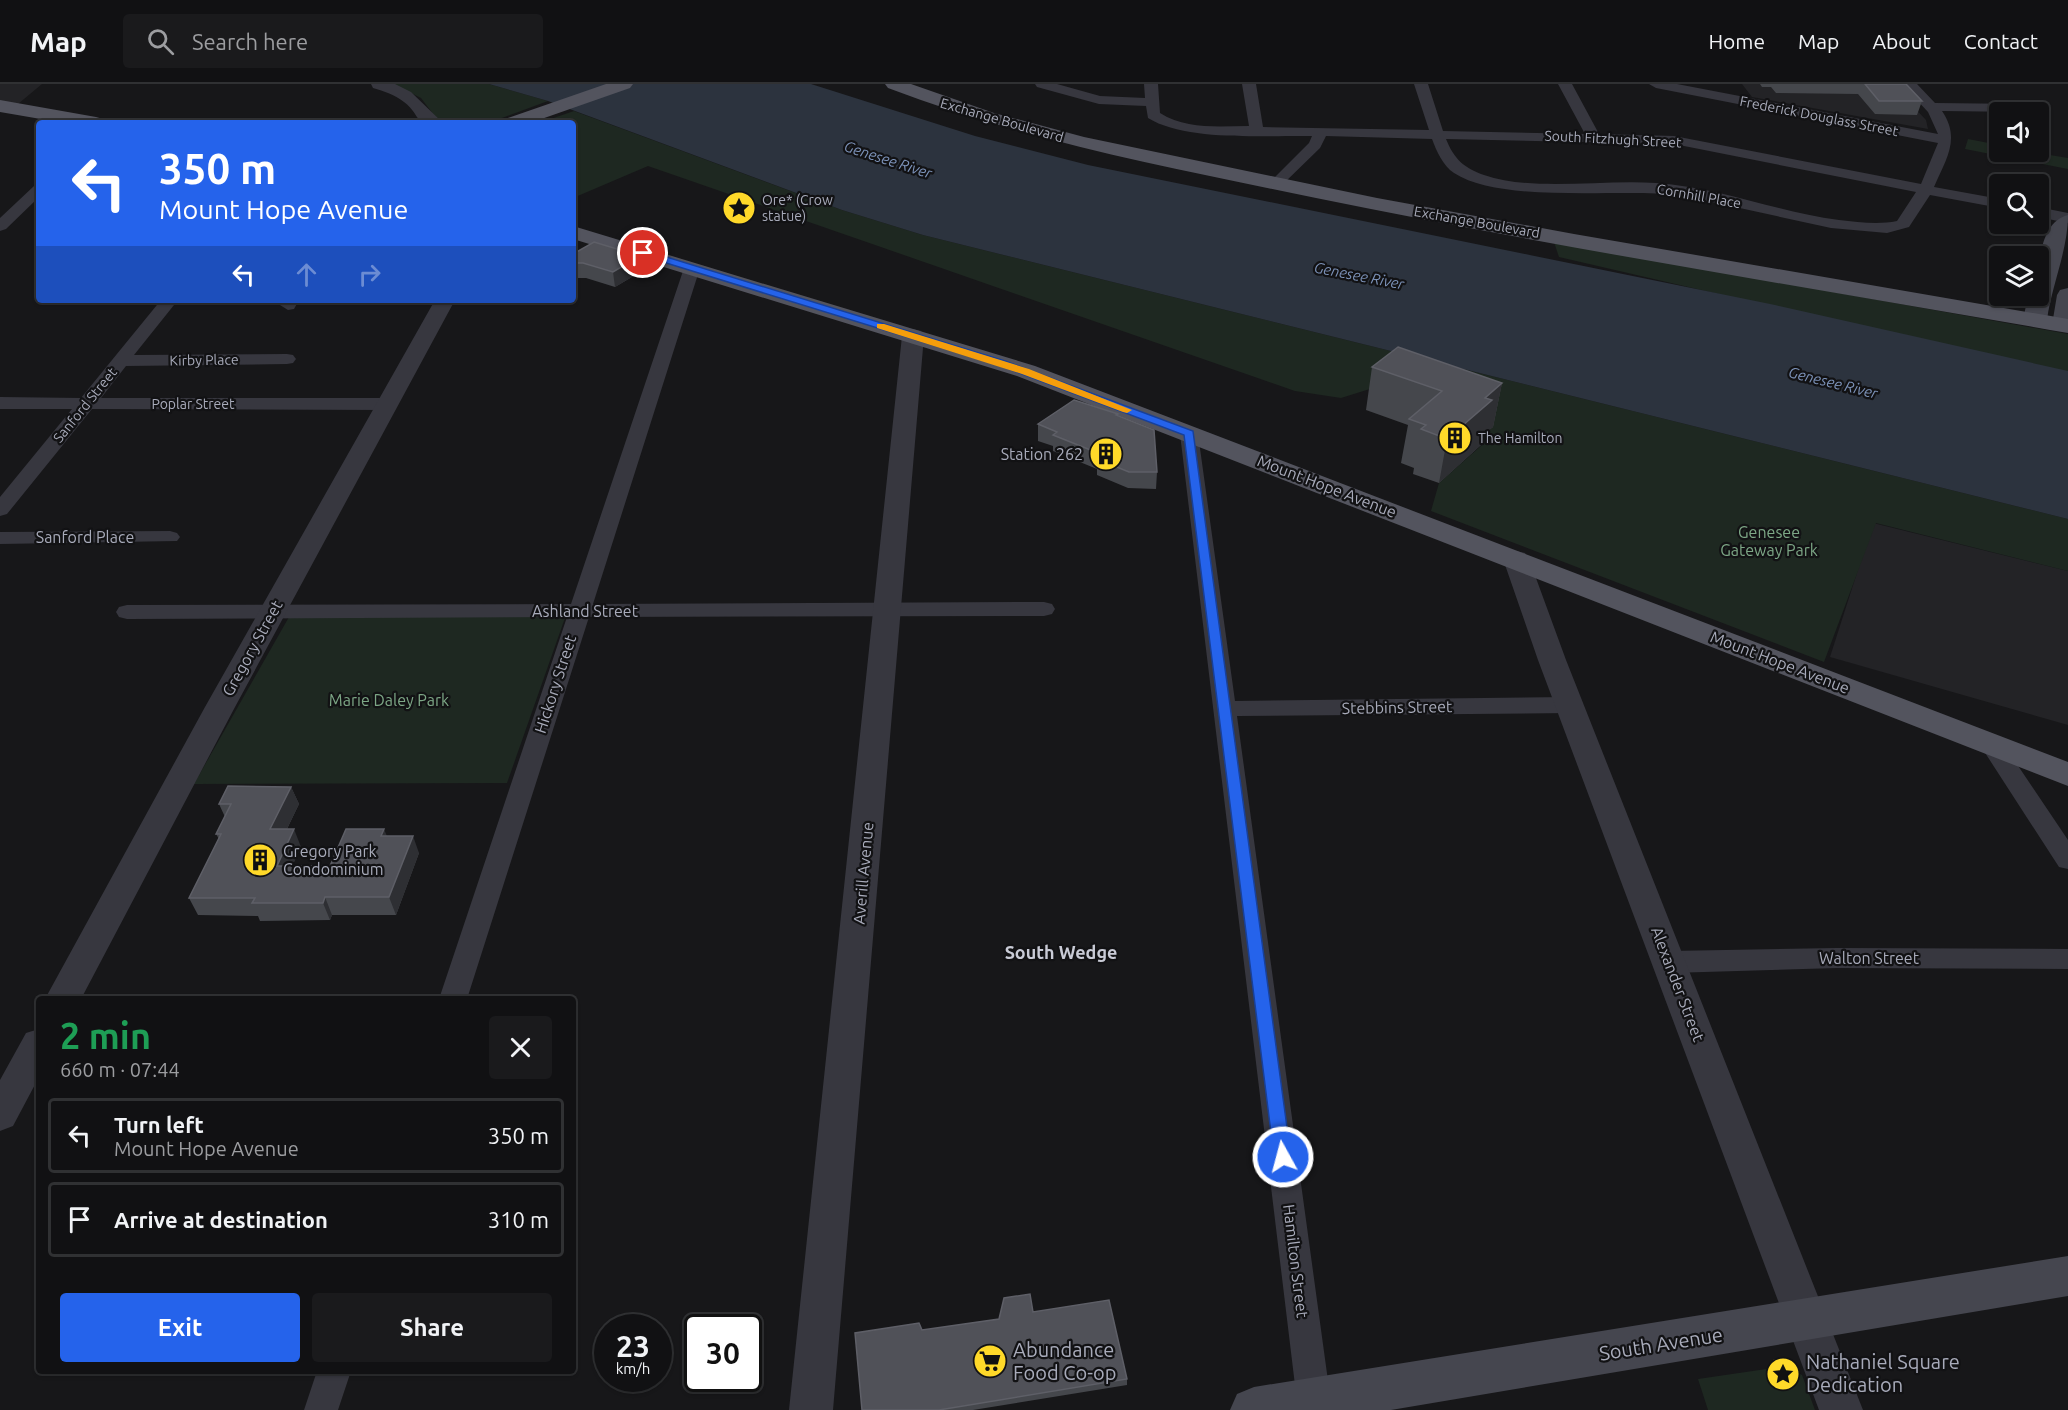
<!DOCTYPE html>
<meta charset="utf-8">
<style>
:root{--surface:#111113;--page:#1a1a1c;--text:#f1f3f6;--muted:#9c9da0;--line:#303133;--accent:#2563eb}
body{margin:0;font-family:Ubuntu,sans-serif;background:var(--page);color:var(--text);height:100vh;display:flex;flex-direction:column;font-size:22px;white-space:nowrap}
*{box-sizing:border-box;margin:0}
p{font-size:20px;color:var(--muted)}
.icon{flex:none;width:33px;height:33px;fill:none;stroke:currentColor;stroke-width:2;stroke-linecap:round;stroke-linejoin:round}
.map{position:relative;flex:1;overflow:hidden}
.drawer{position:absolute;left:36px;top:912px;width:540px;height:378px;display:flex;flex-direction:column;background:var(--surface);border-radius:6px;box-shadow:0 2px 4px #0004,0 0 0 2px var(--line)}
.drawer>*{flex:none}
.banner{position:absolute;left:36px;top:36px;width:540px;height:183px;border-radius:6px;box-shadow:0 2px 4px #0004,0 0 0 2px var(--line);background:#2563eb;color:#fff;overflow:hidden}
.tools{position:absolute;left:1989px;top:18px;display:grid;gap:12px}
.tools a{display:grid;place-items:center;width:60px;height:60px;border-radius:6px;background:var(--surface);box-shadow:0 2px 4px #0004,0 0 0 2px var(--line);font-size:30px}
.speed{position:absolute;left:594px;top:1230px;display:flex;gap:12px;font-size:30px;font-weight:700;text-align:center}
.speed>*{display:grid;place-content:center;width:78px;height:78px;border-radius:50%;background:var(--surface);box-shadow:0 2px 4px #0004,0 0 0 2px var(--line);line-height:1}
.speed small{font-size:15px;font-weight:400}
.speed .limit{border:3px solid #111;border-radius:9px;background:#fff;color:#111}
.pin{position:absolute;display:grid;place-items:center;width:51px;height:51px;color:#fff;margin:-26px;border:3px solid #fff;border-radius:50%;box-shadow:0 2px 6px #0007}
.me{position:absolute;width:66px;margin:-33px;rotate:353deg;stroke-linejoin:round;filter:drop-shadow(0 0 4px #0008)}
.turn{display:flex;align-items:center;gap:21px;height:126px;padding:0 24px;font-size:27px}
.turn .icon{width:78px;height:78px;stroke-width:2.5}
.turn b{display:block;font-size:42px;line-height:51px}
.lanes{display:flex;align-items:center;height:57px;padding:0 24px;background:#0003;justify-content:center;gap:30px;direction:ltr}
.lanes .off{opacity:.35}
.round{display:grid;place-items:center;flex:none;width:63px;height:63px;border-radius:6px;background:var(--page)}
.headline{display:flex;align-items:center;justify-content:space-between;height:102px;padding:0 24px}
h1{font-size:36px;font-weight:700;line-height:45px;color:#1e9e55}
.cta{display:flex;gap:12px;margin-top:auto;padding:12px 24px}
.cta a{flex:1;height:69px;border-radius:6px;background:var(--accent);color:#fff;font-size:24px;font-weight:700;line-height:69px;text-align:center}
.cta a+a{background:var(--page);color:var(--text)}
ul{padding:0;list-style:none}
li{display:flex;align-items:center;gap:18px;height:75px;margin:0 12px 9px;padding:0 12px;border:3px solid var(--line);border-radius:6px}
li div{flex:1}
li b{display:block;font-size:22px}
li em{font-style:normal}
header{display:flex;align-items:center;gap:36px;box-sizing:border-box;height:84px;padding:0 30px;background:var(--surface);border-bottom:2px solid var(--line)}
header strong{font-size:28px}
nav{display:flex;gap:33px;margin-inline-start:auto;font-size:21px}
.search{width:420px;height:54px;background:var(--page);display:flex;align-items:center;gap:15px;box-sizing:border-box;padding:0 21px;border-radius:6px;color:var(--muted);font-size:22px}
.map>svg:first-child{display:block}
.built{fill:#232326}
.green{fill:#1e2821}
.water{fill:#2c333e}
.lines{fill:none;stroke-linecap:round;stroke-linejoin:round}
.minor{fill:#37373f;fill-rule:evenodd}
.tertiary{fill:#37373f;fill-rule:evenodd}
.secondary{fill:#45464f;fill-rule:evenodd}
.primary{fill:#53545e;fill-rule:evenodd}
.wall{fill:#45474c}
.shaded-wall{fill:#2e2f33}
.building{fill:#505158;stroke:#5e5f67;stroke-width:1.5}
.route{fill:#2563eb;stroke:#184099;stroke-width:1.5}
.slow{fill:#f59e0b}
.labels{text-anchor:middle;stroke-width:4.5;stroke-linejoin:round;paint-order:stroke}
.far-street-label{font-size:14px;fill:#a8abba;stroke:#121214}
.far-poi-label{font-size:14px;fill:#a8abba;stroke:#121214;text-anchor:start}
.far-water-label{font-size:15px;font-style:italic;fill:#7c92b8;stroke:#121214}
.poi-label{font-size:16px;fill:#a8abba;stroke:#121214;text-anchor:end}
.street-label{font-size:16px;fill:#a8abba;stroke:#121214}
.park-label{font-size:16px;fill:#7da786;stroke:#121214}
.neighbourhood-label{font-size:18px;font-weight:bold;fill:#c9cbd6;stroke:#121214}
.near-street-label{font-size:20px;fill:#a8abba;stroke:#121214}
.near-poi-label{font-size:20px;fill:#a8abba;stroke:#121214;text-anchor:start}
</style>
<header>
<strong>Map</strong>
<div class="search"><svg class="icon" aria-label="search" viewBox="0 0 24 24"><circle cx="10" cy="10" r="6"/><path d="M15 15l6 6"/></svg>Search here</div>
<nav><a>Home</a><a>Map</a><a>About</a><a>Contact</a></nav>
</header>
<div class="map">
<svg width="2068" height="1326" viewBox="0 0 2068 1326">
<rect width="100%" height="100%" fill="#171719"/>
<path class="built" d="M 0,0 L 42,0 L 18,20 L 0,17 Z
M 1742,0 L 1892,0 L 1926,36 L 1928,45 L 1752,13 Z
M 1873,439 L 2068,487 L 2068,641 L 1830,573 Z"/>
<path class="green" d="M 393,0 L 489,0 L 548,17 L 488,39 L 440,39 L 421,14 Z
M 574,27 L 842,126 L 923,151 L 2068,435 L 2068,487 L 1876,439 L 1824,578 L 1431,427 L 1439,399 L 1482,361 L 1476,358 L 1492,342 L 1373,304 L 1341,314 L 1295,307 L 648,82 L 573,114 L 573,39 L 539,39 Z
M 1968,55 L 1999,61 L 2000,68 L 2032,68 L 2068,74 L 2068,85 L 1965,65 Z
M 1554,158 L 2068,250 L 2068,291 L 1559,173 Z
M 566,531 L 507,699 L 194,700 L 289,533 Z
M 1786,1282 L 1802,1291 L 1815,1326 L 1708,1326 L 1698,1295 Z"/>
<path class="water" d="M 489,0 L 811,0 L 975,52 L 1088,81 L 1775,221 L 2068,287 L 2068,435 L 923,151 L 842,126 L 548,17 Z"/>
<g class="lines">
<path class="minor" d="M 1035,0 L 1057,0 L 1100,12 L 1145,14 L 1144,0 L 1158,0 L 1160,29 C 1187,46 1219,42 1249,42 L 1242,0 L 1256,0 L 1263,43 L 1429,46 L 1414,0 L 1428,0 L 1443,47 L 1585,50 L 1558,0 L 1572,0 L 1599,50 L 1674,52 L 1921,100 L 1938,59 L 1656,4 L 1649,0 L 1677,0 L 1938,50 L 1928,28 L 1902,0 L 1917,0 L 1935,19 L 2023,20 L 2030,24 L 2023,28 L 1942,27 C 1961,55 1946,75 1934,103 L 2000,115 L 2000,124 L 1930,111 L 1909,143 L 1887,149 L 1831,144 L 1680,111 C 1621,104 1501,120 1454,89 C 1443,82 1436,66 1432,55 L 1326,52 L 1320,64 L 1281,102 L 1276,103 L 1269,99 L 1309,59 L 1312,52 C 1265,51 1187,58 1148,34 L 1146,22 L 1099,20 L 1037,3 ZM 1446,55 L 1674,60 L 1916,108 L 1897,137 C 1878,141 1858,138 1839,136 C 1777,128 1718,103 1656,99 C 1603,95 1533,108 1484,91 C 1464,84 1454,75 1446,55 Z
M 39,100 L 39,113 L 6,145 L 0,147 L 0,134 L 34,102 Z
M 2038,123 L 2068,129 L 2068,139 L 2038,133 Z
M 692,179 L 700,184 L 593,520 L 1044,518 L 1052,520 L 1055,525 L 1052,530 L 1044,532 L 589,533 L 467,915 L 439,915 L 567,533 L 127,535 L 119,533 L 116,528 L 119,523 L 127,521 L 571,520 L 684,184 Z
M 161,216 L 178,216 L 134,271 L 287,270 L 293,271 L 296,275 L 293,279 L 287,280 L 126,282 L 101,314 L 387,314 L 394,316 L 396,320 L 394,324 L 387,326 L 92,325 L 7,430 L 0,432 L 0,413 L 72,325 L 0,325 L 0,313 L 81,314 Z
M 283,216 L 299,216 L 294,225 L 288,226 L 280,221 Z
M 1189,344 L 1196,346 L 1198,350 L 1235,617 L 1570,613 L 1578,616 L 1582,621 L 1578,626 L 1570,629 L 1237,632 L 1332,1326 L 1298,1326 L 1180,350 L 1182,346 Z
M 170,447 L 177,449 L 180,453 L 177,457 L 0,460 L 0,448 Z
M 1992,653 L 2000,655 L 2068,756 L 2068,785 L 2059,783 L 1980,661 L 1984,655 Z
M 1837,864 L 2068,865 L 2068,885 L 1837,884 L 1670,889 L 1660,885 L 1656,878 L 1660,871 L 1670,867 Z
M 317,1287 L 351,1287 L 338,1326 L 304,1326 Z"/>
<path class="tertiary" d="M 371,0 L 395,0 L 411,8 L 443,39 C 409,39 424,34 404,18 C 395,11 384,7 373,4 Z
M 435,216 L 455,216 L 235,623 L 81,915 L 45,915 L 205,623 Z
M 913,245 L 921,247 L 924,252 L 833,1326 L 789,1326 L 902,252 L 905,247 Z
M 1516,467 L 1525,469 L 1529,475 L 1566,576 L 1863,1326 L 1819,1326 L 1538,576 L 1503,475 L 1507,469 Z
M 39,945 L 39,993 L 13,1042 L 0,1047 L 0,996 L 26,949 Z"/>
<path class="secondary" d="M 2068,131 C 2068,166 2052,200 2047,236 L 2043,241 L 2035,243 L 2027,241 L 2023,236 L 2028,212 L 2038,212 C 2038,187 2038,138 2068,131 Z
M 2068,204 L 2068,247 L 2056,246 L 2052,241 L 2057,211 L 2060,206 Z
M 2068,1172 L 2068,1212 L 1391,1326 L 1230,1326 L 1237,1310 L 1254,1303 Z"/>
<path class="primary" d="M 606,0 L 633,0 L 630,4 L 530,39 L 502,39 L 505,35 Z
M 885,0 L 911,0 L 994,29 L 1084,53 L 1377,114 L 1574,150 L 2068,235 L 2068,249 C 1817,205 1565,165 1316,114 C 1171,84 1026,57 888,4 Z
M 0,16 L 96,33 L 103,35 L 106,39 L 64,39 L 0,28 Z
M 573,142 L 1035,282 L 2068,678 L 2068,702 L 1017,292 L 573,155 Z"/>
</g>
<path class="wall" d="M 1760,0 L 1906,0 L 1922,17 L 1917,31 L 1875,30 L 1858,10 L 1776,9 L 1771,3 L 1762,3 Z
M 573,170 L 640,172 L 642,187 L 615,203 L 586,194 L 573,194 Z
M 1372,283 L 1502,299 L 1493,343 L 1484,350 L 1482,360 L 1439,399 L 1413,390 L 1414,384 L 1401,379 L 1408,341 L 1366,326 Z
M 1118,330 L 1118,332 L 1157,388 L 1156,405 L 1128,404 L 1097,391 L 1097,385 L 1053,367 L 1053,362 L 1038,357 L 1038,340 Z
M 291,703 L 299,720 L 287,745 L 301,763 L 292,782 L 330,782 L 387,752 L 419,769 L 396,831 L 332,831 L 330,836 L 260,837 L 258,832 L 198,831 L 189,814 L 219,755 L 216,750 L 225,733 L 219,720 Z
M 1033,1228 L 1127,1295 L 1127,1301 L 973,1326 L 862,1326 L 922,1246 L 999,1235 Z"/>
<path class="shaded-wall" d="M 640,172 L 642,187 L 615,203 L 613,188 Z
M 1502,299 L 1493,343 L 1484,350 L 1482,360 L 1439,399 L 1447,355 L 1485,314 Z
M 291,703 L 299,720 L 278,763 L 270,745 Z
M 294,745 L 301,763 L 284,800 L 277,782 Z
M 384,745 L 391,762 L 381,752 Z
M 413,752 L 419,769 L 396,831 L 389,813 Z
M 325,813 L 332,831 L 330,836 L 323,819 Z"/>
<path class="building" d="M 1865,0 L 1906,0 L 1922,17 L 1879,17 Z
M 594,158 L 640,172 L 613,188 L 583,179 L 573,179 L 573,170 Z
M 1398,263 L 1502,299 L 1485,314 L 1492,316 L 1447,355 L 1421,345 L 1426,341 L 1409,335 L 1442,307 L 1372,283 Z
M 1074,316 L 1118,330 L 1116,331 L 1154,346 L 1157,388 L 1129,388 L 1097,375 L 1103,371 L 1053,351 L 1057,348 L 1038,340 Z
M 228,702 L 291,703 L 270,745 L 294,745 L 277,782 L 330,782 L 346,745 L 384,745 L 381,752 L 413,752 L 389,813 L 325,813 L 323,819 L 252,819 L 255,814 L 189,814 L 221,750 L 216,750 L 231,720 L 219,720 Z
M 1030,1210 L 1033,1228 L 1109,1216 L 1127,1295 L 939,1326 L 862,1326 L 855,1249 L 919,1239 L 922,1246 L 999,1235 L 1004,1214 Z"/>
<path class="route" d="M 640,167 L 647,167 L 1005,277 L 1193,347 L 1291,1073 L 1289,1078 L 1283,1080 L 1276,1078 L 1274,1073 L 1184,351 L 998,281 L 640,171 Z"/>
<path class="slow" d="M 877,240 L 884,240 L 1029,285 L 1132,326 L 1127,329 L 1123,328 L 1022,290 L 877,244 Z"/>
<defs>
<g id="sight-disc" transform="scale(1.725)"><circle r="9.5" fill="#ffd929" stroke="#121214"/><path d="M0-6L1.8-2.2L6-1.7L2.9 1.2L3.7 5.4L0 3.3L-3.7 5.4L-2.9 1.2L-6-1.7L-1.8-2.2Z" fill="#111"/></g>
<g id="building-disc" transform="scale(1.725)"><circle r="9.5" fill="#ffd929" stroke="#121214"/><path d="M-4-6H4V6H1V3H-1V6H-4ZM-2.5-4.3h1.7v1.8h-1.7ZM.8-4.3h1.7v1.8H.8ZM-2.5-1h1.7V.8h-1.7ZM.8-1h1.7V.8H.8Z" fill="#111"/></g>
<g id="supermarket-disc" transform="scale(1.725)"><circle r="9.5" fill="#ffd929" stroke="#121214"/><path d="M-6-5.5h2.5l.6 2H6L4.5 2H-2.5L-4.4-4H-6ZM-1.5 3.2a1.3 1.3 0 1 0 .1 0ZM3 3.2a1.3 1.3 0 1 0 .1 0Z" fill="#111"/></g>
</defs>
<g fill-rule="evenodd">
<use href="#sight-disc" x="739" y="124"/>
<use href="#building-disc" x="1455" y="354"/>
<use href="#building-disc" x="1106" y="370"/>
<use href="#building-disc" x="260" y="776"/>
<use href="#supermarket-disc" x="990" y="1277"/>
<use href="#sight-disc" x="1783" y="1290"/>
</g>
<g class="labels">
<g class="far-street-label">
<text transform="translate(1819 32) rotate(11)" y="5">Frederick Douglass Street</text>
<text transform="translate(1002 36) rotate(16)" y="5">Exchange Boulevard</text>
<text transform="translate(1613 55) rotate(3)" y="5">South Fitzhugh Street</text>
<text transform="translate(1699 112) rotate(10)" y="5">Cornhill Place</text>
<text transform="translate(1477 138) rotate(10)" y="5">Exchange Boulevard</text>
<text transform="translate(204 276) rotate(-1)" y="5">Kirby Place</text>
<text x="193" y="325">Poplar Street</text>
<text transform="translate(85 321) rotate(-51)" y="5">Sanford Street</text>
</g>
<g class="far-poi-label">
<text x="762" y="121">Ore* (Crow<tspan x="762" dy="16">statue)</tspan></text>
<text x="1478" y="359">The Hamilton</text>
</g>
<g class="far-water-label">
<text transform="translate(888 76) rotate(18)" y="5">Genesee River</text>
<text transform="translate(1359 192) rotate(11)" y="5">Genesee River</text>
<text transform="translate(1833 299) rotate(14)" y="5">Genesee River</text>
</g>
<g class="poi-label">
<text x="1083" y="376">Station 262</text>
<text x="283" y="773" text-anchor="start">Gregory Park<tspan x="283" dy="18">Condominium</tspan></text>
</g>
<g class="street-label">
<text transform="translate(1327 402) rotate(21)" y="6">Mount Hope Avenue</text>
<text x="85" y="459">Sanford Place</text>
<text x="585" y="533">Ashland Street</text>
<text transform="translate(252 564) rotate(-61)" y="6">Gregory Street</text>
<text transform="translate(1780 578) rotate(21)" y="6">Mount Hope Avenue</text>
<text transform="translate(555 600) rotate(-72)" y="6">Hickory Street</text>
<text transform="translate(1397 623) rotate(-1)" y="6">Stebbins Street</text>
<text transform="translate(863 789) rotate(-85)" y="6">Averill Avenue</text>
<text x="1869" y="880">Walton Street</text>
<text transform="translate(1678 900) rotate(69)" y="6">Alexander Street</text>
<text transform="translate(1296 1177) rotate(83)" y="6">Hamilton Street</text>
</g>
<g class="park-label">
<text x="1769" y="454">Genesee<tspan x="1769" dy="18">Gateway Park</tspan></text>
<text x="389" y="622">Marie Daley Park</text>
</g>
<g class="neighbourhood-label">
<text x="1061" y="875">South Wedge</text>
</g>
<g class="near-street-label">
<text transform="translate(1661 1260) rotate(-9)" y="7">South Avenue</text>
</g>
<g class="near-poi-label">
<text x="1013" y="1273">Abundance<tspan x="1013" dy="23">Food Co-op</tspan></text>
<text x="1806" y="1285">Nathaniel Square<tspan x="1806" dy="23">Dedication</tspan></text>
</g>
</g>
</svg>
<div class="tools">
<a><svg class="icon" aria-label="sound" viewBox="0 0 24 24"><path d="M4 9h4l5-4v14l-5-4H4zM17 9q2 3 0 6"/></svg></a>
<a><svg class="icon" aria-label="search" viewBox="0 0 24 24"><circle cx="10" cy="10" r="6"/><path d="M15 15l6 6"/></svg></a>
<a><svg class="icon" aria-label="layers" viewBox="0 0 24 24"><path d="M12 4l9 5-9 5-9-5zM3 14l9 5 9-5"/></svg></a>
</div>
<div class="speed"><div>23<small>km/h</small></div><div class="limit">30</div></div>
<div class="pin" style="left:643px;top:169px;background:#d93025"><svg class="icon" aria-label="arrive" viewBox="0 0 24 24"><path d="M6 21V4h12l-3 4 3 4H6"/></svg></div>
<svg class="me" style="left:1283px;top:1073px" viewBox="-20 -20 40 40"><circle r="17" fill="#2563eb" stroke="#fff" stroke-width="3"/><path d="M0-11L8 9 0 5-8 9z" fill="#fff"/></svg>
<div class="banner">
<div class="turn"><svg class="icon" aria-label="left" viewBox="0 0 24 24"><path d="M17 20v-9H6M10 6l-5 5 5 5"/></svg><div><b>350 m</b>Mount Hope Avenue</div></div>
<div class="lanes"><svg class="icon" aria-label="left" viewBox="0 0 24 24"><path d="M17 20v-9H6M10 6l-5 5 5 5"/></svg><svg class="icon off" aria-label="ahead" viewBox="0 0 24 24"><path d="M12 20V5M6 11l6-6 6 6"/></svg><svg class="icon off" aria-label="right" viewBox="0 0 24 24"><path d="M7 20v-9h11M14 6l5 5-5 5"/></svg></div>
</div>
<section class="drawer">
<div class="headline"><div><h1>2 min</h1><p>660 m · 07:44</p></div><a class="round"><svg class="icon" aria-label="close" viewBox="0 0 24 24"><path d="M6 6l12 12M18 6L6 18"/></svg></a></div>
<ul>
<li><svg class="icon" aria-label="left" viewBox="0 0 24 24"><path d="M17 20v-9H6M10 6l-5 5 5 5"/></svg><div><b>Turn left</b><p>Mount Hope Avenue</p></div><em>350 m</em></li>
<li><svg class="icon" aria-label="arrive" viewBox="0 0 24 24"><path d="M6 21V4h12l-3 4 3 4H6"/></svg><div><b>Arrive at destination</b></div><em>310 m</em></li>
</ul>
<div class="cta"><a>Exit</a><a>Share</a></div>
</section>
</div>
